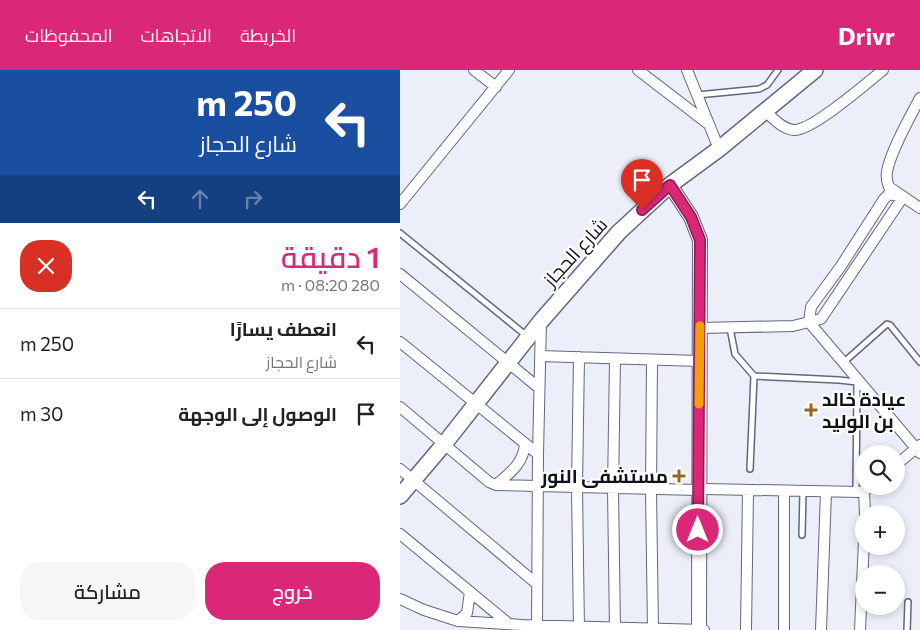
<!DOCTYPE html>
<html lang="ar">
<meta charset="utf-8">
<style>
:root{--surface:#fff;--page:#f6f6f6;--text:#222;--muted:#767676;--line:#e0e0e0;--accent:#db2777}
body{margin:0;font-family:Commissioner,Cairo,sans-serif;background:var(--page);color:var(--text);direction:rtl;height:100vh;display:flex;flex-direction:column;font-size:19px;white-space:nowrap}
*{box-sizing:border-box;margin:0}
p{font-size:16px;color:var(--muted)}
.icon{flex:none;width:28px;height:28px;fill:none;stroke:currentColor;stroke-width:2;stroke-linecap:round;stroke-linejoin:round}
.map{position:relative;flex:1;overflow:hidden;direction:ltr}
.panel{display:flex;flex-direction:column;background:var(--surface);width:400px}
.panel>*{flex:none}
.guide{background:#1a4fa0;color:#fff;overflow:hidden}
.buttons{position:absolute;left:455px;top:375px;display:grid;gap:10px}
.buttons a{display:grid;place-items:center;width:50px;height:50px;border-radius:50%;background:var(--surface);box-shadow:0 2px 8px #0003;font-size:25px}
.pin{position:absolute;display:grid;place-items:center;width:42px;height:42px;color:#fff;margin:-51px -21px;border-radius:50% 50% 50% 0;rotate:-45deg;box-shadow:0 0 5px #0007}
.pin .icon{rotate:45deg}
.me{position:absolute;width:55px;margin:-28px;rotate:0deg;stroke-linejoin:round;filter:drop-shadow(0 0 4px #0008)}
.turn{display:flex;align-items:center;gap:18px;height:105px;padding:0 20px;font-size:22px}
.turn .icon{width:65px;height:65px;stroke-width:2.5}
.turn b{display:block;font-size:35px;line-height:42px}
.lanes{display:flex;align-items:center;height:48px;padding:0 20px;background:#0003;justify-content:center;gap:25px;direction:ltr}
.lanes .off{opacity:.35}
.round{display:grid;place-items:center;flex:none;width:52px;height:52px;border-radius:20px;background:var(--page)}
.headline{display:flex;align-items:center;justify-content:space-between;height:85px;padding:0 20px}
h1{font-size:30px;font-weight:600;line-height:38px;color:var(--accent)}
.action{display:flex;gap:10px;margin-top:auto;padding:10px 20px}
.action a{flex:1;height:58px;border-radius:20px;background:var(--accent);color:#fff;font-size:20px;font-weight:600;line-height:58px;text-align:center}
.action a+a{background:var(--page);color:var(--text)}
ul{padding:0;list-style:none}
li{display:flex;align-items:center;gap:15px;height:70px;padding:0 20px;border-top:1px solid var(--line)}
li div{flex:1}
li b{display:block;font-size:19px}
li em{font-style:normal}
header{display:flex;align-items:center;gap:30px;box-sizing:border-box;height:70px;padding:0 25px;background:var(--accent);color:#fff}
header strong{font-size:24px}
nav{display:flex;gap:28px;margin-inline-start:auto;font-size:18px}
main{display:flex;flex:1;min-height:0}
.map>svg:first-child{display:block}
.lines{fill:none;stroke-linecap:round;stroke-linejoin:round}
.service-casing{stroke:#62677f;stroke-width:8}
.minor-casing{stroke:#62677f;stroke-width:12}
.tertiary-casing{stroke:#62677f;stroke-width:16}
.secondary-casing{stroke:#62677f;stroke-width:18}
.service{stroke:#fff;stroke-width:5}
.minor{stroke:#fff;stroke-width:10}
.tertiary{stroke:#fff;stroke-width:14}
.secondary{stroke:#fff;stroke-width:15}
.route-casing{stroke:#8e194d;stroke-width:12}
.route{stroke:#db2777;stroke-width:9}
.slow{stroke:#f59e0b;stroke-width:9}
.poi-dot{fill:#9a651d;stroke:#fff;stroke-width:2}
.labels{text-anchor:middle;stroke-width:4.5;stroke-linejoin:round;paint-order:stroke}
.street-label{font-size:19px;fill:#0f101a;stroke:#fff}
.poi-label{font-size:19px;font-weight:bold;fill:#0f101a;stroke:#fff;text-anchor:start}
</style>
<header>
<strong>Drivr</strong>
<nav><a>الخريطة</a><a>الاتجاهات</a><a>المحفوظات</a></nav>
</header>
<main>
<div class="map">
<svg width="520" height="560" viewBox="0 0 520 560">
<rect width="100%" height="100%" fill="#eceffa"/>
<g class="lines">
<g class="service-casing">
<path id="service" d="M 297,25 L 359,19 L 367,15 L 378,0
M 0,163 L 128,267
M 330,258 L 335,284 L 354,306 L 439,310 L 457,312
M 444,292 L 487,254 L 490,255 L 520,292
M 350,399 L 354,306
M 456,421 L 457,312
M 402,465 L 403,422
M 507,560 L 508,532"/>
</g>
<g class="minor-casing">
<path id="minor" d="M 74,0 L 96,17
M 238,0 L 307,53
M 287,0 L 319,79
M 520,28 C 510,47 490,82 487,102 C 486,107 487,112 489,117 L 520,138
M 365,41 C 373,48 382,59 394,60 C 412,61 467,13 483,0
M 0,134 L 109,0
M 0,204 L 139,318
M 409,252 L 520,383
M 409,252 L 411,237 L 441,196 L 484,129 L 489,124 L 503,127
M 300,258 L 393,256 L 421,249 L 503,127
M 0,272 L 138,384
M 140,286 L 299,291
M 215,289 L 213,419 L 215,560
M 252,290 L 251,420 L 253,560
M 0,337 L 89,412 L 96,415 L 298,420
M 496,395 L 520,375
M 0,399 L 137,514
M 96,415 C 110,403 124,393 125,373
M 305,419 L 459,422 L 464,421 L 471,416
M 464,421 L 465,444
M 384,422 L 384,560
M 0,464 L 109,554
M 0,529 L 24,540 L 58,551 L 122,555 L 304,560
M 58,551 L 67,543 L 70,522
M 137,560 L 138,384 L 141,251
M 179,560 L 177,418 L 179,287
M 346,560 L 348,421
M 421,560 L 426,422
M 460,560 L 464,470"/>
</g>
<g class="tertiary-casing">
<path id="tertiary" d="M 270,115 L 291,147 L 300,170 L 299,560"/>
</g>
<g class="secondary-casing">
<path id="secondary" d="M 0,426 L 45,373 L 141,251 L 219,162 L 270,115 L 319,79 L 415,0"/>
</g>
<use href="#service" class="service"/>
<use href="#minor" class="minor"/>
<use href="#tertiary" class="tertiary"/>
<use href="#secondary" class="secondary"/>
</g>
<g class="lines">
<g class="route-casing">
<path id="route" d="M 242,140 L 270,115 L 291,147 L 300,170 L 298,460"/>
</g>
<use href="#route" class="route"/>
<path class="slow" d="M 299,334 L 300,256"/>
</g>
<g class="poi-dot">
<path d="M408.5 332.5h5v5h5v5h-5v5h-5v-5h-5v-5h5z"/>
<path d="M276.5 398.5h5v5h5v5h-5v5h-5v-5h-5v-5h5z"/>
</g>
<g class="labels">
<g class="street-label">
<text transform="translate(175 182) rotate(-48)" y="7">شارع الحجاز</text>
</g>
<g class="poi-label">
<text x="422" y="336">عيادة خالد<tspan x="422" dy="22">بن الوليد</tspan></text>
<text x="268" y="413" text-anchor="end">مستشفى النور</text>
</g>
</g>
</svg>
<div class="buttons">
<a><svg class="icon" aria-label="search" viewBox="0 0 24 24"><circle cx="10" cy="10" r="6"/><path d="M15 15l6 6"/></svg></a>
<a>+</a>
<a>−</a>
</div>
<div class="pin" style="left:242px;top:140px;background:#d93025"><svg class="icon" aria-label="arrive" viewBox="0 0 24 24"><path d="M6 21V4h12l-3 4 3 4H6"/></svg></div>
<svg class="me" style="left:298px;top:460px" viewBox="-20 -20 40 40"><circle r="17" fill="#db2777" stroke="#fff" stroke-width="3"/><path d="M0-11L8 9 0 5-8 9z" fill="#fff"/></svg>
</div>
<section class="panel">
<div class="guide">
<div class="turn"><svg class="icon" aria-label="left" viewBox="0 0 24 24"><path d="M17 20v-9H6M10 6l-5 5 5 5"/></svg><div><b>250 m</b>شارع الحجاز</div></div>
<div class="lanes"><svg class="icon" aria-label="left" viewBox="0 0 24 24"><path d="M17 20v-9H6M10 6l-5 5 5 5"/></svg><svg class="icon off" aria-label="ahead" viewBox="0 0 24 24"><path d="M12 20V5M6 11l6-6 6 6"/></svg><svg class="icon off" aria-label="right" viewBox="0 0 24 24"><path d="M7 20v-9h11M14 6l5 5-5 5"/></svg></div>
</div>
<div class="headline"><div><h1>1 دقيقة</h1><p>280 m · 08:20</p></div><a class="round" style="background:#d93025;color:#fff"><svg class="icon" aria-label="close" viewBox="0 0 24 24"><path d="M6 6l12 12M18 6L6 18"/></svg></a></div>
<ul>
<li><svg class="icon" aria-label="left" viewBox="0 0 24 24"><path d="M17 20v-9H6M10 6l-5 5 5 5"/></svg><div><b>انعطف يسارًا</b><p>شارع الحجاز</p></div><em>250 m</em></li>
<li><svg class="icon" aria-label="arrive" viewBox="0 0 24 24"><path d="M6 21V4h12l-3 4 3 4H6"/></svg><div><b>الوصول إلى الوجهة</b></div><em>30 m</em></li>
</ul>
<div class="action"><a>خروج</a><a>مشاركة</a></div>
</section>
</main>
